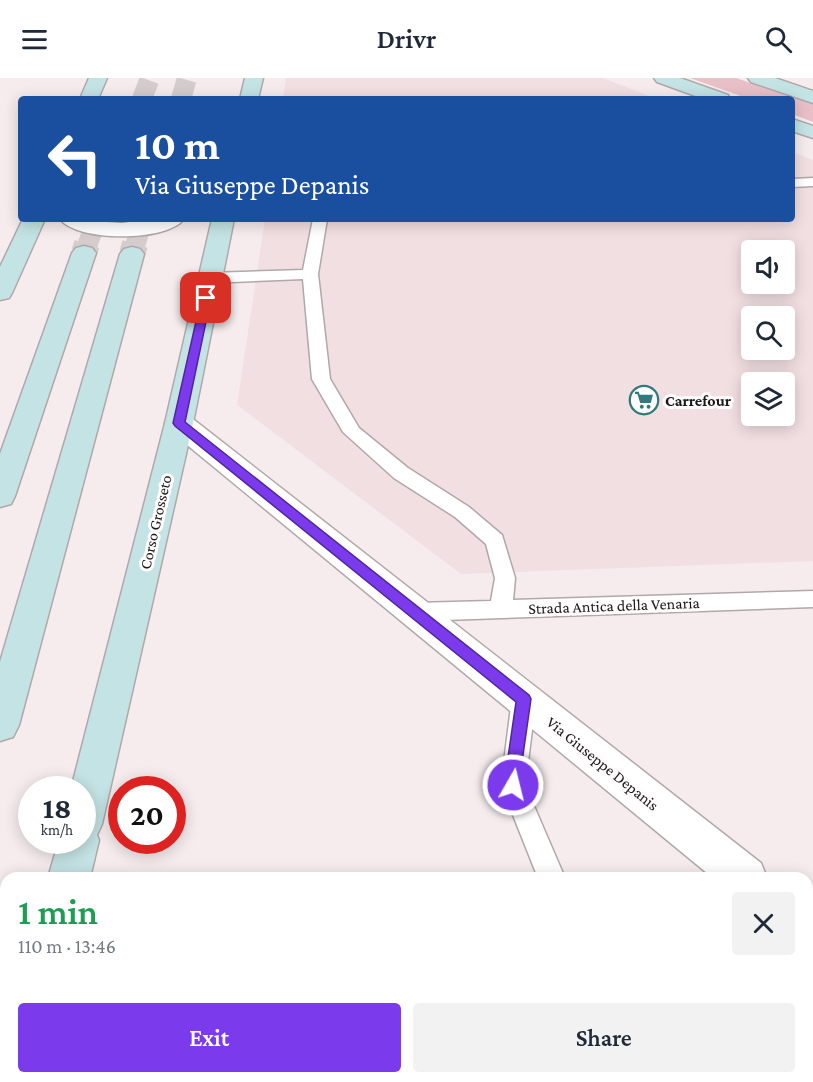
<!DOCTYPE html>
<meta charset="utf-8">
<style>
:root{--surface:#fff;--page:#f2f2f3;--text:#1f2937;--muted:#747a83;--accent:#7c3aed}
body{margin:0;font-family:"Crimson Pro",serif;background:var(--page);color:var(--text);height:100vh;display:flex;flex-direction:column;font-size:22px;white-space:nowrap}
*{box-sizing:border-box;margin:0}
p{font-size:20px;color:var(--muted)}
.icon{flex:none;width:33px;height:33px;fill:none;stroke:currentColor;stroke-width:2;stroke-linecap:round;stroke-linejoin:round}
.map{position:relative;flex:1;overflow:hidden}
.sheet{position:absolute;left:0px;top:794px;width:813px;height:212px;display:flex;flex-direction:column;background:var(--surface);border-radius:18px 18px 0 0;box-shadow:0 3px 15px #0003}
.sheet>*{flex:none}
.hud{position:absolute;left:18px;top:18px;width:777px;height:126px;border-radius:6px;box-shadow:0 3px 15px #0003;background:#1a4fa0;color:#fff;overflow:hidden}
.buttons{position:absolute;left:741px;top:162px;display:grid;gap:12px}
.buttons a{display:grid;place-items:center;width:54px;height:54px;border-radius:6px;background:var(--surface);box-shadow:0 3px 15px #0003;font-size:30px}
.speed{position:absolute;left:18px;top:698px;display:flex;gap:12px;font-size:30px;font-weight:700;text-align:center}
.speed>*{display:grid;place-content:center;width:78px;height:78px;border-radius:50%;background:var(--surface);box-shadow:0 3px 15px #0003;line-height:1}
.speed small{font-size:15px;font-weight:400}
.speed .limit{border:9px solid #d22;background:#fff;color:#111}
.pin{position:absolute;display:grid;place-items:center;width:51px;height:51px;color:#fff;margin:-26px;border-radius:12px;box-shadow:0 3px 9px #0006}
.me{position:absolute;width:66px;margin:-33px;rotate:8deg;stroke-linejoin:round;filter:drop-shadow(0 0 4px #0008)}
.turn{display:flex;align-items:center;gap:21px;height:126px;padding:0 18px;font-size:27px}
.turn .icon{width:78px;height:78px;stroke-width:2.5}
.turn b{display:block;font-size:42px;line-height:51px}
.round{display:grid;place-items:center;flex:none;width:63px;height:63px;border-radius:6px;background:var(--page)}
.summary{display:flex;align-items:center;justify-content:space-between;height:102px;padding:0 18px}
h1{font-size:36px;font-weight:600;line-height:45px;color:#1e9e55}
.cta{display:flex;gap:12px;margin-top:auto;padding:12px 18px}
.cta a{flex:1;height:69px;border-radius:6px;background:var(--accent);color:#fff;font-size:24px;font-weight:600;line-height:69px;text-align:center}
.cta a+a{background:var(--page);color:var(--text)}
header{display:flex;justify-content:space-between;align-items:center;height:78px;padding:0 18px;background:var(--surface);font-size:27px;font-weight:600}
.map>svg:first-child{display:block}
.built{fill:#f2dfe2;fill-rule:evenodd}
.green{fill:#e9c0c8}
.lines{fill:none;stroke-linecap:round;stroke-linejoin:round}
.secondary-tunnel-far1{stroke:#d5ccce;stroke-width:20;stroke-dasharray:20 10;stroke-linecap:butt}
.secondary-tunnel{stroke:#d5ccce;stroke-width:26;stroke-dasharray:26 13;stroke-linecap:butt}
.lane-casing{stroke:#b1a8a9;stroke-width:3}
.street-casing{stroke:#b1a8a9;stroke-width:3}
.secondary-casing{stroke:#b1a8a9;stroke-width:3}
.lane{fill:#fff;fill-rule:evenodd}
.street{fill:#fff;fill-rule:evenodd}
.secondary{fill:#c4e3e4;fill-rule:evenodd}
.route{fill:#7c3aed;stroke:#51269a;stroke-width:1.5}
.labels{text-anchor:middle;stroke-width:6;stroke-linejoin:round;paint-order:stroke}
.poi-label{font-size:16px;font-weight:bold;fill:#1b1818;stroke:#fefcfc;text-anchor:start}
.street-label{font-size:16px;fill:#1b1818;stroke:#fefcfc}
</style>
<header><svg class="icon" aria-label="menu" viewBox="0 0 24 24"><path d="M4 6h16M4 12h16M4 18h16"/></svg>Drivr<svg class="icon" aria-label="search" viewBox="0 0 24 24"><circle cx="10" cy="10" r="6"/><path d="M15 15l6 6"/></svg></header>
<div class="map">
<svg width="813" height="1004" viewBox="0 0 813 1004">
<rect width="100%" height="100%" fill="#f6ecee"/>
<path class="built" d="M 286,0 L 603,0 L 657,21 L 283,21 Z
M 792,74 L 813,82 L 813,483 L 461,496 L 237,327 L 265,141 L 792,141 ZM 752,172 L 784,172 L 784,206 L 752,206 ZM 752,238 L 784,238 L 784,272 L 752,272 ZM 752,304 L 784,304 L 784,338 L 752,338 Z"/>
<path class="green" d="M 690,0 L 736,0 L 813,26 L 813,44 L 792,36 L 792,21 L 749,21 Z"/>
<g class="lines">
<path class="secondary-tunnel-far1" d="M 142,21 L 150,0
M 181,21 L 187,0
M 87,168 L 97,141
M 135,168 L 143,141"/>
<path class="secondary-tunnel" d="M 84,175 L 87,166
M 132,176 L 135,166"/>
<g class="lane-casing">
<path id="lane" d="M 813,100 L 813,108 L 792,109 L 792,101 Z
M 313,141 L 327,141 L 318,196 L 330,301 L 359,350 L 408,390 L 469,429 L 502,457 L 515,500 L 513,522 L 813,513 L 813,529 L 415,543 L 407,540 L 404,534 L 407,528 L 415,525 L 491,523 L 495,500 L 486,466 L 455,439 L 394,400 L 343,354 L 312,301 L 303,201 L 210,205 L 202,200 L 210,195 L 303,192 Z
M 524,611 L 532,614 L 536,621 L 525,707 L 565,800 L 538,800 L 501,707 L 512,621 L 516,614 Z
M 620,999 L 650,999 L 652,1004 L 622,1004 Z"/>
</g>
<g class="street-casing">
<path id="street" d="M 60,141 L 122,145 L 151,141 L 184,141 C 168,164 76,164 60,141 Z
M 179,336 L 189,338 L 761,785 L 767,800 L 713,800 L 169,352 L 165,345 L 169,338 Z
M 807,826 L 813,829 L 813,875 L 807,872 Z"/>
</g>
<g class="secondary-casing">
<path id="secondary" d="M 89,0 L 107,0 L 98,21 L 80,21 Z
M 245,0 L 263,0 L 258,21 L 240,21 Z
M 654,0 L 680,0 L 728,17 L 730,21 L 704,21 L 657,4 Z
M 748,0 L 775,0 L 813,13 L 813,25 L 751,4 Z
M 792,41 L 813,48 L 813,60 L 792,53 Z
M 23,141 L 45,141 L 12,215 L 9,220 L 0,222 L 0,189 Z
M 212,141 L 234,141 L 193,345 L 102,746 L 97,757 L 99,762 L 90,800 L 48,800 L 59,762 L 82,762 L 82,711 L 71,711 L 165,345 Z
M 84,168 L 92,170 L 96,175 L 15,418 L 11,426 L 0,429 L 0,376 L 72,175 L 76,170 Z
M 132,169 L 140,171 L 144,176 L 19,647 L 13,659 L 0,663 L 0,584 L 120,176 L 124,171 Z
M 6,978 L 6,999 L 38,999 L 36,1004 L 0,1004 L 0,981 Z"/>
</g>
<use href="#lane" class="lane"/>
<use href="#street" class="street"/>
<use href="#secondary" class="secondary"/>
</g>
<path class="route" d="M 202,217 L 211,220 L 185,344 L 529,617 L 531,621 L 518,712 L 513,714 L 507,712 L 504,707 L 516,624 L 175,348 L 173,345 Z"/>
<defs>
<g id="supermarket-ring" transform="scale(1.5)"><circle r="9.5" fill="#fefcfc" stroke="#30797d" stroke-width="1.5"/><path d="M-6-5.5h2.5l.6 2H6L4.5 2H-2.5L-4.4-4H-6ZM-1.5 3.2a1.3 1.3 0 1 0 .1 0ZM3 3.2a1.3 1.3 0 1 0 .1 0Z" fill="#30797d"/></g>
</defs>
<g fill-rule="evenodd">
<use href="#supermarket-ring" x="644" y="322"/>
</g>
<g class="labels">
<g class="poi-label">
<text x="665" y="328">Carrefour</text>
</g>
<g class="street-label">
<text transform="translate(155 444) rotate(-77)" y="6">Corso Grosseto</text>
<text transform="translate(614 527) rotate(-2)" y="6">Strada Antica della Venaria</text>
<text transform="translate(603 685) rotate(39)" y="6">Via Giuseppe Depanis</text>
</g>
</g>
</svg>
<div class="buttons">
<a><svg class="icon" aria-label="sound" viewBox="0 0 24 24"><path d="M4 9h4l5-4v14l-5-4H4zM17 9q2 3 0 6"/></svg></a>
<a><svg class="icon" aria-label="search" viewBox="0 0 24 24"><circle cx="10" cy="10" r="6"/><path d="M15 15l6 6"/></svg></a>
<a><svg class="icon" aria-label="layers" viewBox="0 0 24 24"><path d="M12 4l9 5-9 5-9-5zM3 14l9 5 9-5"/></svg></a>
</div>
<div class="speed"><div>18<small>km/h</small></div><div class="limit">20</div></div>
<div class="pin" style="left:206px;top:220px;background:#d93025"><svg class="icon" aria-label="arrive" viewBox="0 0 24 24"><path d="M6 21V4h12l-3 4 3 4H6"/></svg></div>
<svg class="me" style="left:513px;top:707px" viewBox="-20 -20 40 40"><circle r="17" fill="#7c3aed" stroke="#fff" stroke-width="3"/><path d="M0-11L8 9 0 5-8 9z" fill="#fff"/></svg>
<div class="hud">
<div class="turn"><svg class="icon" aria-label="left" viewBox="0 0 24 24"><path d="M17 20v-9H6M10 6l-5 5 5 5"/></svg><div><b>10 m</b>Via Giuseppe Depanis</div></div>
</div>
<section class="sheet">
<div class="summary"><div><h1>1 min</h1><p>110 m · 13:46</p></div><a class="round"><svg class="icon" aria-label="close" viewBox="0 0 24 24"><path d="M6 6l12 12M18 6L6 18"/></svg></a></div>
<div class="cta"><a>Exit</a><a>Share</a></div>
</section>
</div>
